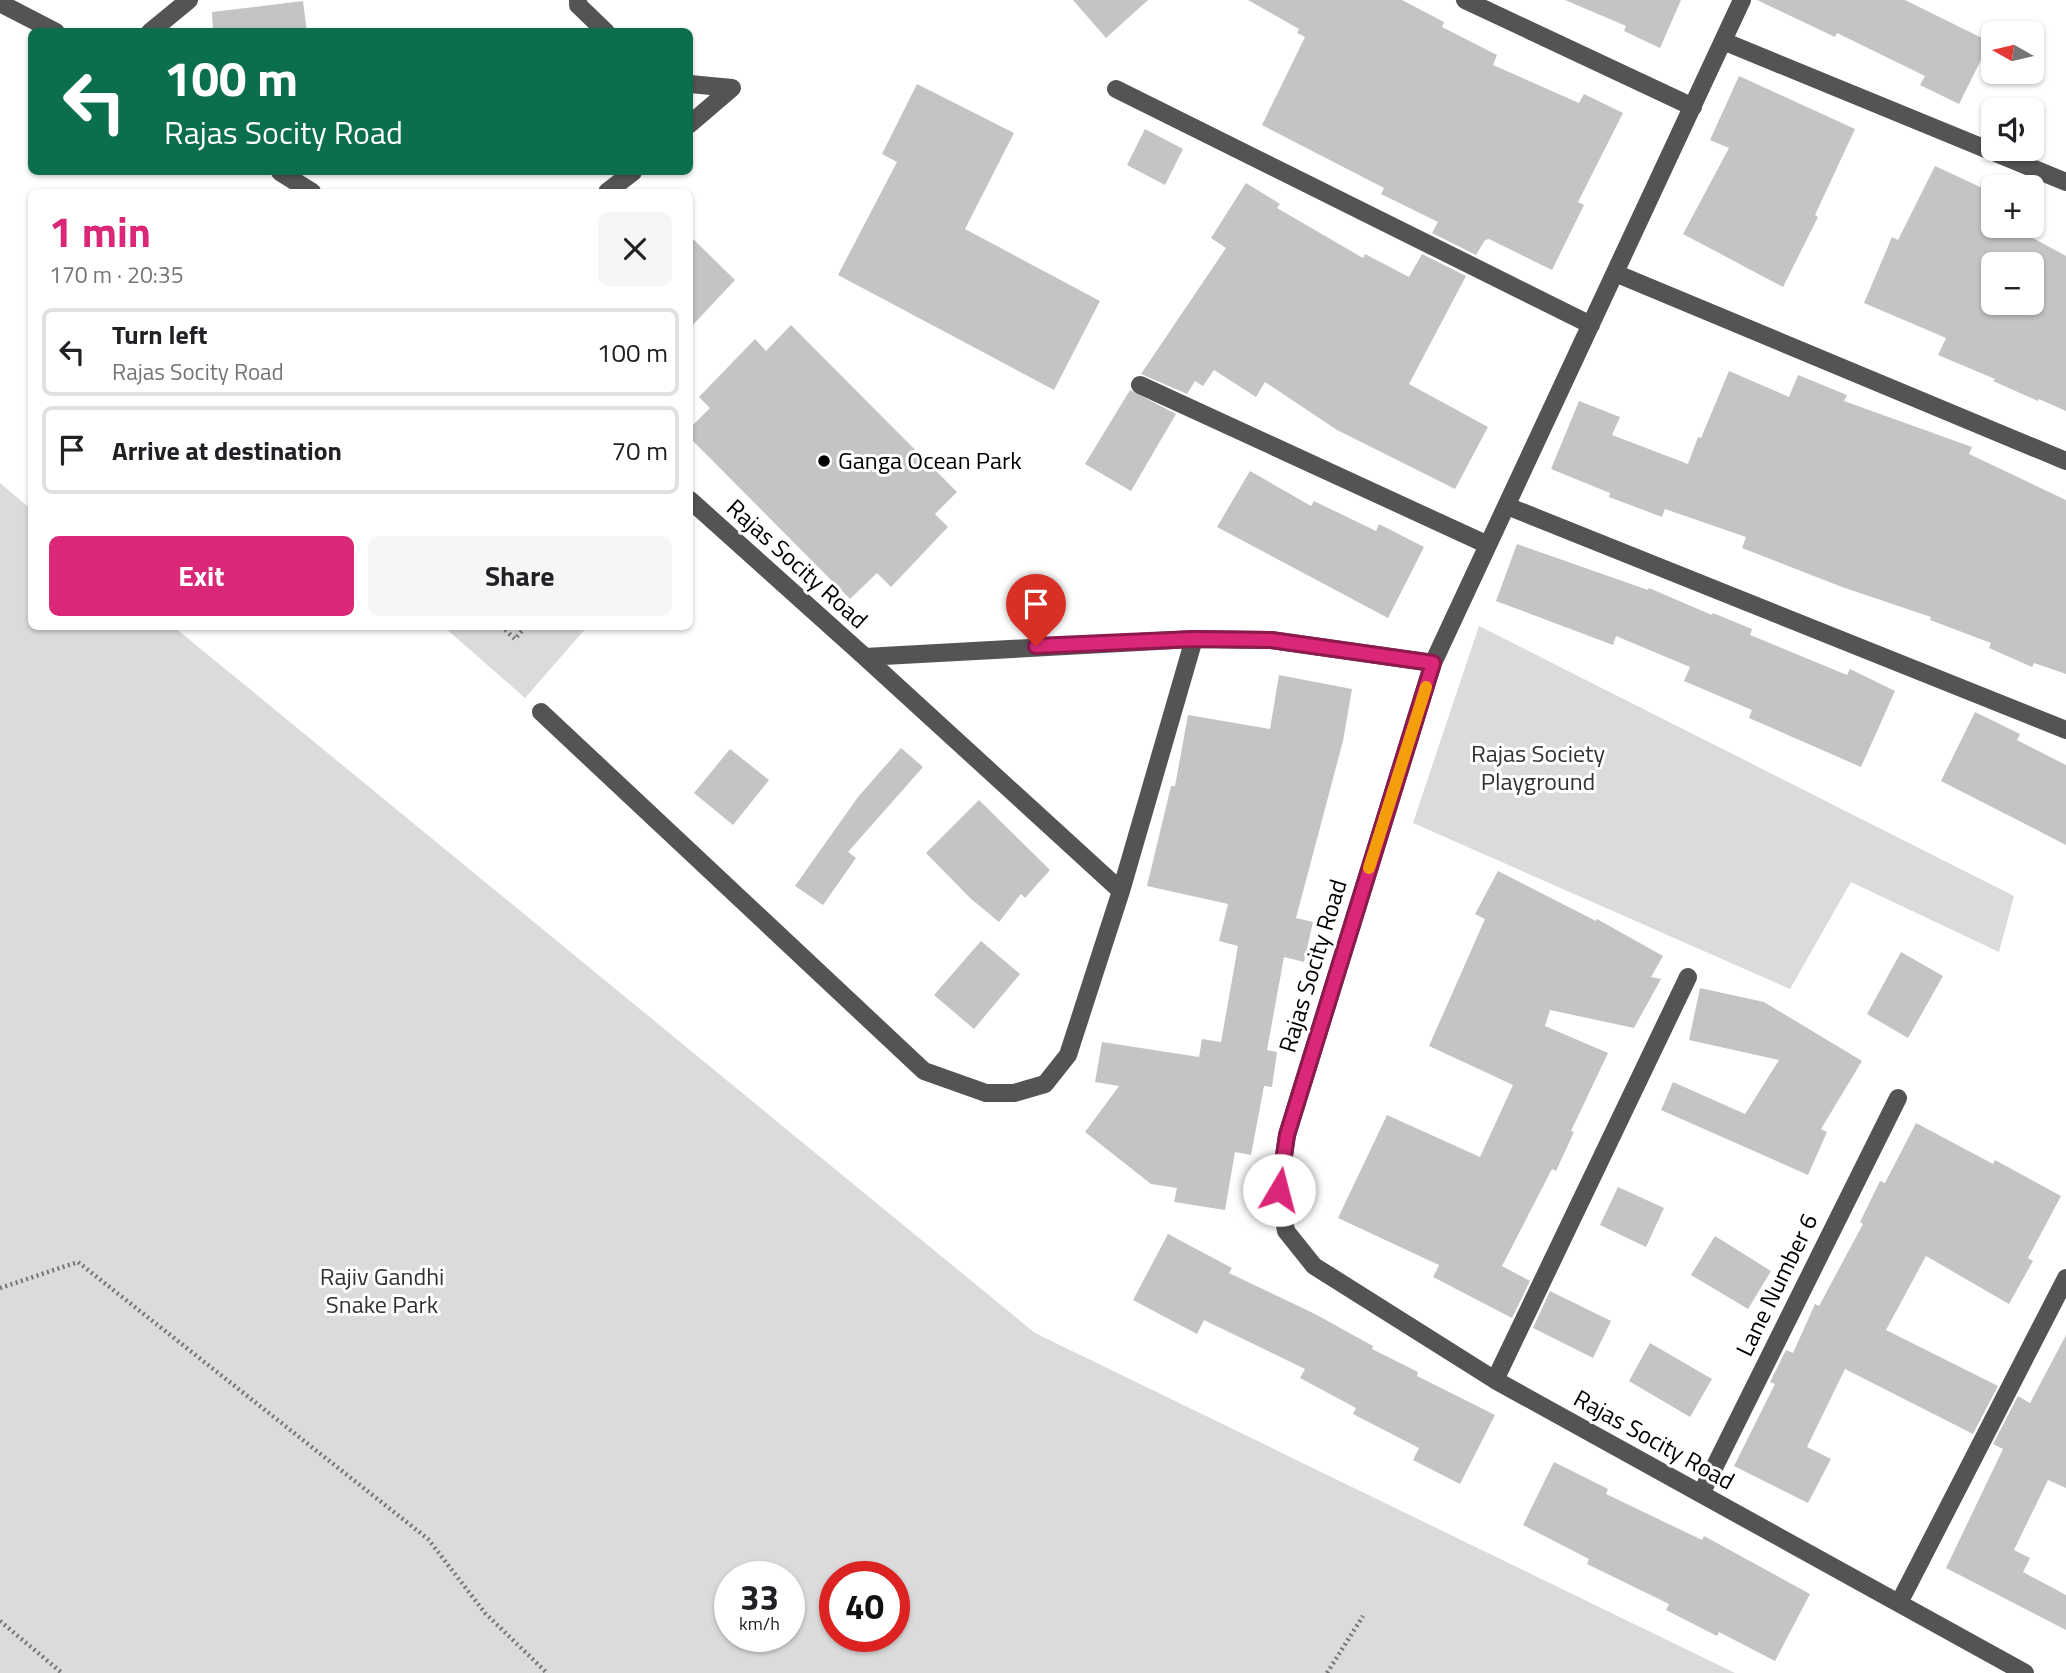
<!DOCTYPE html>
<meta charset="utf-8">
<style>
:root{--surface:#fff;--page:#f6f6f6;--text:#202124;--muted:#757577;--line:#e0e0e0;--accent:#db2777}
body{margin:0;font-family:"Titillium Web",sans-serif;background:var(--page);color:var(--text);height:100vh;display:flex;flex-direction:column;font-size:26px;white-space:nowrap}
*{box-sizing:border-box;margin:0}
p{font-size:23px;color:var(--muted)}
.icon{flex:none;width:38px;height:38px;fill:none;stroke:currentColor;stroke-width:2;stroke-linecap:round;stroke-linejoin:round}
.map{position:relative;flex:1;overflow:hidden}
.side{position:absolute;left:28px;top:189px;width:665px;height:441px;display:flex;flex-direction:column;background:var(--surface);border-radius:10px;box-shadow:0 2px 5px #0004}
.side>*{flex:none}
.top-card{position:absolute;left:28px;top:28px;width:665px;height:147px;border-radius:10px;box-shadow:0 2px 5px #0004;background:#0b6e4f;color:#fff;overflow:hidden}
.needle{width:46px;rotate:278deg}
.tools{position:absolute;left:1981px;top:21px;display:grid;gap:14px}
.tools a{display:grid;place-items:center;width:63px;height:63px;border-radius:10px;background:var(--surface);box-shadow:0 2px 5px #0004;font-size:35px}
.speed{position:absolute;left:714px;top:1561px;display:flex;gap:14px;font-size:35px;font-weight:700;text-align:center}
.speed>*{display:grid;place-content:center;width:91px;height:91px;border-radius:50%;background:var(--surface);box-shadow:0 2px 5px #0004;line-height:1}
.speed small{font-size:18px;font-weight:400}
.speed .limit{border:10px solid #d22;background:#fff;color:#111}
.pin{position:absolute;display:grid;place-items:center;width:60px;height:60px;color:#fff;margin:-72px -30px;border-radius:50% 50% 50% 0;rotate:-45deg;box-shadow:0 0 7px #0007}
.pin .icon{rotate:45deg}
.me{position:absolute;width:77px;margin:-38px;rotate:8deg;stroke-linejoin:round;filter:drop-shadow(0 0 5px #0008)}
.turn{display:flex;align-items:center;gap:24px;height:147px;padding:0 21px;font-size:32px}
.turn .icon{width:91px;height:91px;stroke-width:2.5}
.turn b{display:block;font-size:49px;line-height:60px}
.round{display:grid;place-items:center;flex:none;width:74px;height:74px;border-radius:10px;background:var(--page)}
.headline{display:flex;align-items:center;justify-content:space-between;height:119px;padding:0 21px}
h1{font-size:42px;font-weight:700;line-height:52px;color:var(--accent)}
.button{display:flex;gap:14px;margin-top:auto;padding:14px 21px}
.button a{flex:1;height:80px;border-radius:10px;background:var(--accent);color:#fff;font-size:28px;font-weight:700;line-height:80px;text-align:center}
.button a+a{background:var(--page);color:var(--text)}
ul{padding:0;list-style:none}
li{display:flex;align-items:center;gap:21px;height:88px;margin:0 14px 10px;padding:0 7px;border:4px solid var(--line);border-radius:10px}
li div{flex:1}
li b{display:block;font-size:26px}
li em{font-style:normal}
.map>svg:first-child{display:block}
.green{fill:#dbdbdb;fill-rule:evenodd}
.building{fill:#c4c4c4;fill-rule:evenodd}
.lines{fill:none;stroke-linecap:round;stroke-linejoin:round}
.path{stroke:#767676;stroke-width:4.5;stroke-dasharray:2 3.5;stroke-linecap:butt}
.minor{stroke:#545454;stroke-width:18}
.route-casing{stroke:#8e194d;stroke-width:18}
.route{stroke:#db2777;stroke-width:12}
.slow{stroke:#f59e0b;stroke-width:12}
.poi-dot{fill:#000;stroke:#fff;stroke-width:2.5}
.labels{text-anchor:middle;stroke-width:6;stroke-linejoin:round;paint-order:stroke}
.poi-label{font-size:24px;fill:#000;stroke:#fff;text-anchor:start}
.street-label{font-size:24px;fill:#000;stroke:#fff}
.park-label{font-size:24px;fill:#323232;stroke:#fff}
</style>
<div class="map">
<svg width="2066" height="1673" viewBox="0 0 2066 1673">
<rect width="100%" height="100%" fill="#fff"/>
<path class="green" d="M 0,483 L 31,509 L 32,626 L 174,627 L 1035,1333 L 1735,1673 L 0,1673 ZM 730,1577 L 789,1577 L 789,1636 L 730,1636 ZM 835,1577 L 894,1577 L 894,1636 L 835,1636 Z
M 1479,626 L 2014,896 L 1999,952 L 1851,882 L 1790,989 L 1413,823 Z
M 444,627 L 587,627 L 525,698 Z"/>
<path class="building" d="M 1073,0 L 1148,0 L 1106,38 Z
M 1248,0 L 1402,0 L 1444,22 L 1442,27 L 1497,55 L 1493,65 L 1579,103 L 1584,94 L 1623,113 L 1578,202 L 1584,205 L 1552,270 L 1489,239 L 1485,240 L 1476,255 L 1432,233 L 1438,222 L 1381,194 L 1384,188 L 1262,125 L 1305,37 L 1297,33 L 1299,29 Z
M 1565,0 L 1681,0 L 1660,48 L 1624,31 L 1626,26 Z
M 1757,0 L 1905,0 L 1990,42 L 1959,104 L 1920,85 L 1925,76 L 1837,33 L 1835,37 Z
M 303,1 L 307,32 L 213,32 L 212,12 Z
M 1739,76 L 1855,129 L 1815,215 L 1818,217 L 1783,287 L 1683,234 L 1729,148 L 1710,140 Z
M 917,84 L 1014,133 L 965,229 L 1100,301 L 1054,390 L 838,275 L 897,162 L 882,154 Z
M 1145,129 L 1183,149 L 1165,185 L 1127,165 Z
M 1935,166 L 1993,193 L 1993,226 L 2032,226 L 2032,210 L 2039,212 L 2029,236 L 2066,256 L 2066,411 L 2039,399 L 2038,401 L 1993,381 L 1995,379 L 1938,355 L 1946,338 L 1864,303 L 1892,237 L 1898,240 ZM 1993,264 L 2032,264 L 2032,303 L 1993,303 Z
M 1246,183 L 1280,204 L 1277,208 L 1363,258 L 1365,254 L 1409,277 L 1422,254 L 1466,276 L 1409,384 L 1488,427 L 1455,489 L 1337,430 L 1265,382 L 1256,397 L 1214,370 L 1203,386 L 1195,381 L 1187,394 L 1141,374 L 1226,248 L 1211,238 Z
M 690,236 L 735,280 L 690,328 Z
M 791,325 L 957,492 L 935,514 L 948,527 L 891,587 L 877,573 L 850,599 L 690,438 L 690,428 L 710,408 L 699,397 L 755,339 L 766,351 Z
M 1729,371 L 1789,397 L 1798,375 L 1847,395 L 1844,401 L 1972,447 L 1969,454 L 2066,500 L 2066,674 L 2034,663 L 2032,667 L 1989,648 L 1991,643 L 1930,620 L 1931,617 L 1842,587 L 1742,548 L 1746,537 L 1665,509 L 1662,517 L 1609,497 L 1610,493 L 1551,469 L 1579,401 L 1620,417 L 1612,435 L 1688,464 L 1698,437 L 1701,438 Z
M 1130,390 L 1176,414 L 1131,491 L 1085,464 Z
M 1250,471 L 1311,506 L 1314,501 L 1376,531 L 1379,524 L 1424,547 L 1388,618 L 1217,527 Z
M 1517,544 L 1648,590 L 1649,588 L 1712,615 L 1713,613 L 1752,629 L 1750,635 L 1847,675 L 1850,669 L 1895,691 L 1861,767 L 1749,718 L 1752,710 L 1684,681 L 1690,667 L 1616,636 L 1613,645 L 1496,601 Z
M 1279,675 L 1352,689 L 1343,741 L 1296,918 L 1313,922 L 1304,962 L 1284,957 L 1267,1050 L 1277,1052 L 1272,1087 L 1264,1086 L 1251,1155 L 1235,1152 L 1225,1210 L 1174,1202 L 1177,1188 L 1151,1184 L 1085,1132 L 1119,1086 L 1095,1082 L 1102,1042 L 1199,1057 L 1202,1039 L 1221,1042 L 1238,946 L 1219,941 L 1228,904 L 1147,886 L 1171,786 L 1175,786 L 1188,715 L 1270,729 Z
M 1975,712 L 2020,734 L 2017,740 L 2066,765 L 2066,845 L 1941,781 Z
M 901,748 L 923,767 L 848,852 L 856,858 L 823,905 L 795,886 L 858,797 Z
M 730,749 L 769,780 L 733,825 L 694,793 Z
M 979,800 L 1050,870 L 1025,898 L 1021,894 L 999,922 L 970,898 L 926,853 Z
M 1498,871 L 1596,921 L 1597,919 L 1663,956 L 1651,977 L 1661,979 L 1634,1028 L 1550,1010 L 1545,1026 L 1608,1053 L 1571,1131 L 1574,1132 L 1556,1171 L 1552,1169 L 1502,1266 L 1530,1281 L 1512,1318 L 1433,1277 L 1439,1265 L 1338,1218 L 1387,1115 L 1480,1157 L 1513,1085 L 1429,1046 L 1485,919 L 1475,914 Z
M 981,941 L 1020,974 L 974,1029 L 934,995 Z
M 1901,952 L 1943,976 L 1908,1038 L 1867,1014 Z
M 1700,988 L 1764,1002 L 1862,1061 L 1821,1129 L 1827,1132 L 1808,1175 L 1661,1110 L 1673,1082 L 1745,1114 L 1779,1060 L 1689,1040 Z
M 1916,1123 L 1993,1164 L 1995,1160 L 2061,1196 L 2028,1258 L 2033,1261 L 2009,1304 L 1926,1256 L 1886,1330 L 1998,1386 L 1973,1434 L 1845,1369 L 1807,1447 L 1831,1459 L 1808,1503 L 1734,1466 L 1775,1384 L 1770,1382 L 1786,1350 L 1793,1353 L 1815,1304 L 1819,1306 L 1863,1224 L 1860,1222 L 1880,1181 L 1885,1183 Z
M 1618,1187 L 1664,1208 L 1646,1247 L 1600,1225 Z
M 1168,1234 L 1232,1268 L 1229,1273 L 1315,1314 L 1373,1346 L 1372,1349 L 1418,1372 L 1417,1376 L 1495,1415 L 1460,1484 L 1413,1460 L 1419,1448 L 1353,1414 L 1356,1408 L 1300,1378 L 1305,1369 L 1204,1320 L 1197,1334 L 1133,1300 Z
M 1715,1236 L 1771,1271 L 1748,1309 L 1691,1275 Z
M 1550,1291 L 1611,1321 L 1593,1358 L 1533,1328 Z
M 2066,1335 L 2066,1488 L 2048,1480 L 2014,1550 L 2030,1558 L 2023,1572 L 2066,1595 L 2066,1630 L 1946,1568 L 2003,1449 L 1993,1444 L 2018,1396 L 2030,1403 Z
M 1650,1343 L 1712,1379 L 1690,1417 L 1629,1381 Z
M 1554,1462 L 1608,1489 L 1606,1494 L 1702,1540 L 1704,1536 L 1810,1594 L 1775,1661 L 1719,1632 L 1717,1636 L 1666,1610 L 1669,1604 L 1587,1564 L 1589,1559 L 1523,1525 Z"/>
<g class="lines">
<path class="path" d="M 501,626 L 515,639 L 526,626
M 0,1288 L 78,1262 L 428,1539 L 485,1613 L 547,1673
M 0,1621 L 62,1673
M 1327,1673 L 1363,1616"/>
<path class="minor" d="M 578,0 L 578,5 L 606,32
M 1465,0 L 1693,107
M 1742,0 L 1433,663 L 1287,1135 L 1279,1190 L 1286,1231 L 1314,1266 L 1495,1380 L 2025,1673
M 0,3 L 56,32
M 150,32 L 189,0
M 1723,41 L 2066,182
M 690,84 L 732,88 L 690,124
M 1116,89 L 1591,325
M 280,172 L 312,192
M 607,192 L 633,172
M 1615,273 L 2066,461
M 1140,385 L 1488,545
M 690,500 L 865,657 L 1194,639 L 1271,640 L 1433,663
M 1507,506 L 2066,730
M 865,657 L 1121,891
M 541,712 L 924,1071 L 986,1093 L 1014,1093 L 1045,1084 L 1068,1055 L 1121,891 L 1194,639
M 1495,1380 L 1688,977
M 1701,1494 L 1898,1098
M 1899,1603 L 2066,1278"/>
</g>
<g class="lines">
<g class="route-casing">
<path id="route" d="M 1036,646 L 1194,639 L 1271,640 L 1433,663 L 1287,1135 L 1279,1190"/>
</g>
<use href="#route" class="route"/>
<path class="slow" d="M 1369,868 L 1426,687"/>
</g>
<circle class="poi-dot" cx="824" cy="461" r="7"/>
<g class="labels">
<g class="poi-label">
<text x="838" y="469">Ganga Ocean Park</text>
</g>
<g class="street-label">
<text transform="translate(797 564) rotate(42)" y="8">Rajas Socity Road</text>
<text transform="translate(1313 966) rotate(-73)" y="8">Rajas Socity Road</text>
<text transform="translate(1777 1285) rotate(-64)" y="8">Lane Number 6</text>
<text transform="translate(1654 1440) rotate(29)" y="8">Rajas Socity Road</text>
</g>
<g class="park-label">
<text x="1538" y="762">Rajas Society<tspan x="1538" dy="28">Playground</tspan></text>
<text x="382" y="1285">Rajiv Gandhi<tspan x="382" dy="28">Snake Park</tspan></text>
</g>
</g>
</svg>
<div class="tools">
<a><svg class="needle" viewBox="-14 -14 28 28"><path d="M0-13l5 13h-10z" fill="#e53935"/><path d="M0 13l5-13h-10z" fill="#757577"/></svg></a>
<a><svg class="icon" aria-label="sound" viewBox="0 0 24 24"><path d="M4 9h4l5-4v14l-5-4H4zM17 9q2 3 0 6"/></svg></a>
<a>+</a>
<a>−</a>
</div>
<div class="speed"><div>33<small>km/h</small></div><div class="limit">40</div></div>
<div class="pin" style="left:1036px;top:646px;background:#d93025"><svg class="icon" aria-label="arrive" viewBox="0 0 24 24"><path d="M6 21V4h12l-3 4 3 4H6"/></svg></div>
<svg class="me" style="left:1279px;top:1190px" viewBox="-20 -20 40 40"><circle r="19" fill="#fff"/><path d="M0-13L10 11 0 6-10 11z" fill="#db2777"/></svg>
<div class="top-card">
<div class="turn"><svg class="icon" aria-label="left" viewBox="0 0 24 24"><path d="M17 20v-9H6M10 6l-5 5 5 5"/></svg><div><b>100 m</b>Rajas Socity Road</div></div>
</div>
<section class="side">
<div class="headline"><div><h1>1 min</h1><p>170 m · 20:35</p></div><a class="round"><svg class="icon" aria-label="close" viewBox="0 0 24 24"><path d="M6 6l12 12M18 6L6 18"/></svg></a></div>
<ul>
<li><svg class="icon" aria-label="left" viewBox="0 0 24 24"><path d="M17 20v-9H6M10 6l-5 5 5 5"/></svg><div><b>Turn left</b><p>Rajas Socity Road</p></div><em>100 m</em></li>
<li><svg class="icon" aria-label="arrive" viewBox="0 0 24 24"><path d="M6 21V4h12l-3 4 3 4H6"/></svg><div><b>Arrive at destination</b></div><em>70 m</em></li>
</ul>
<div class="button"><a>Exit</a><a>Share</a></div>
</section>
</div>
